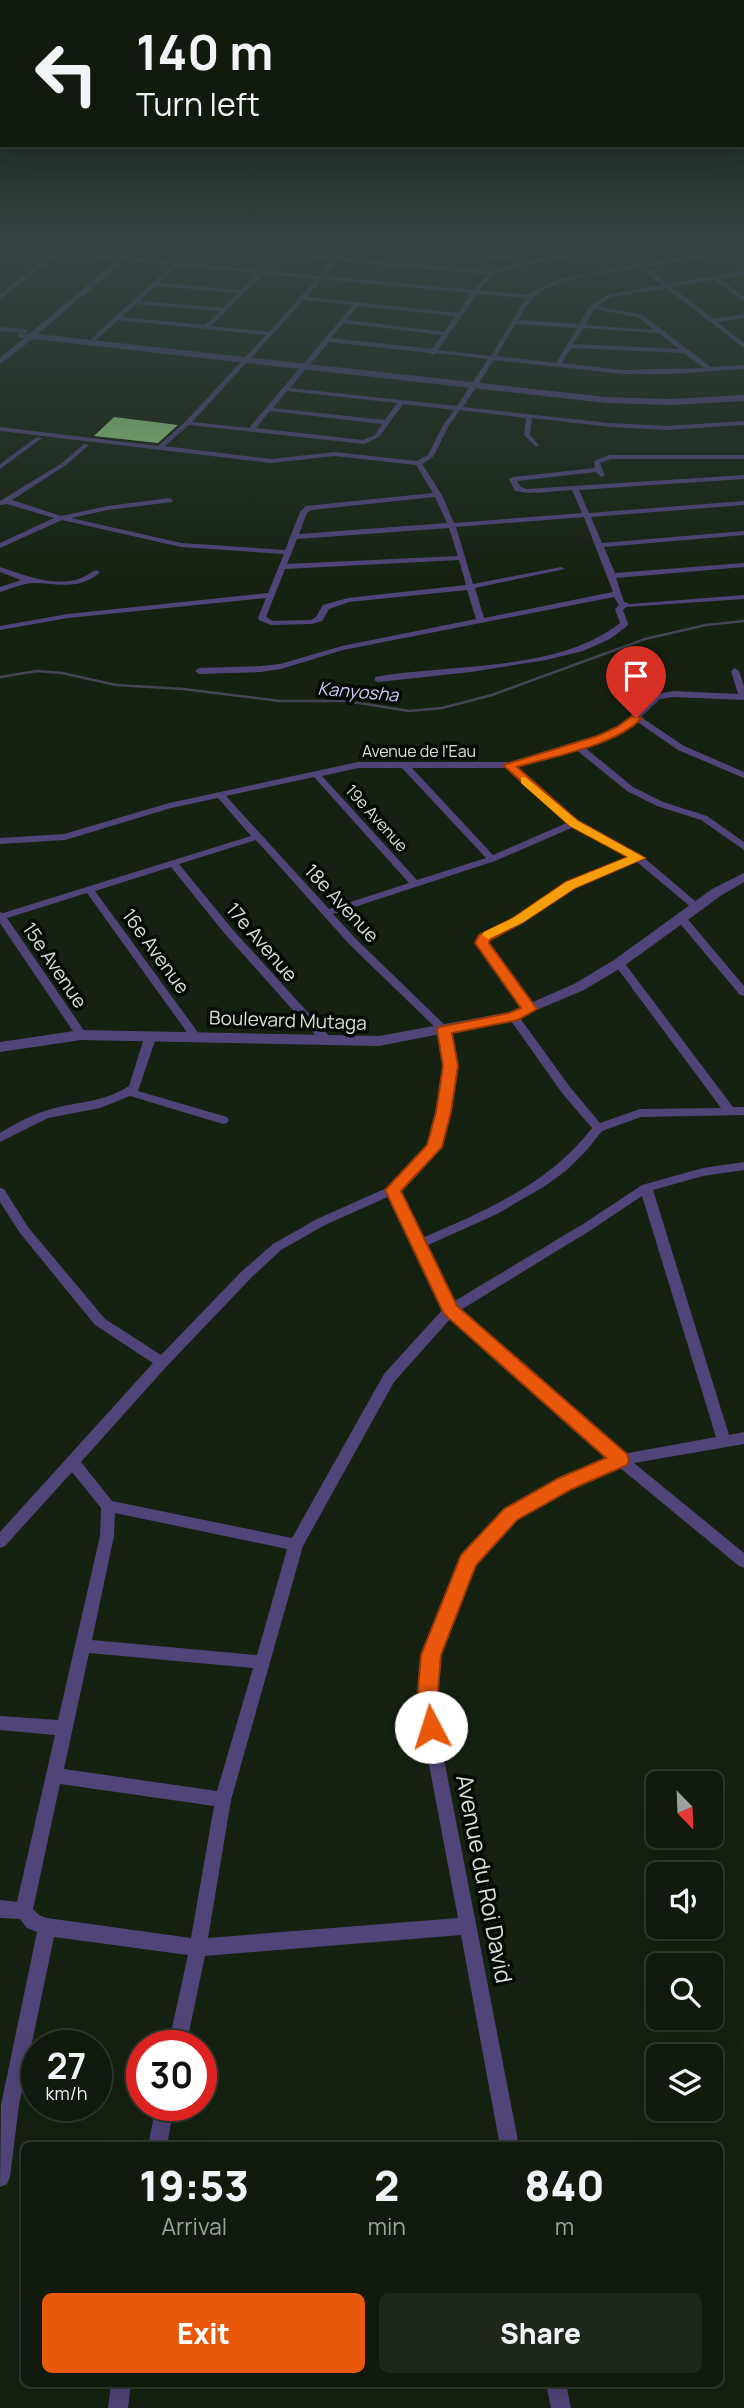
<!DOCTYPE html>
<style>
:root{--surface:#101a0d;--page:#1e271b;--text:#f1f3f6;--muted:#9ca19d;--line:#30382e;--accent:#ea580c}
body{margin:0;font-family:Manrope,sans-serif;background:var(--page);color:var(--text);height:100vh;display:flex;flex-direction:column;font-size:26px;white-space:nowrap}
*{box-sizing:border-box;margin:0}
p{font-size:23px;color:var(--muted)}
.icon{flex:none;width:38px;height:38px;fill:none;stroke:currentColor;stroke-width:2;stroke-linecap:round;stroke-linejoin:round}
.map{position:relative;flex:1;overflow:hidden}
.side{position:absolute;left:21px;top:2142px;width:702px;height:245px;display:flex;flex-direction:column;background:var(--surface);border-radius:10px;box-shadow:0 7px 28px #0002,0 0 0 2px var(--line)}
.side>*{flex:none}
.hud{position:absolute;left:0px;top:0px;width:746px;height:147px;box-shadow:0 7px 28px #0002,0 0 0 2px var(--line);background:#101a0d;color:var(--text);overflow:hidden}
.needle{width:46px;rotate:157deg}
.fabs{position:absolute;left:646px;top:1771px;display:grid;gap:14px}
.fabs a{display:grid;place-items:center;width:77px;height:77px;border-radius:10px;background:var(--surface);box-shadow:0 7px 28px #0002,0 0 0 2px var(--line);font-size:35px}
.speed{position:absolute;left:21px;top:2030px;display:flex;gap:14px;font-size:35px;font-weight:700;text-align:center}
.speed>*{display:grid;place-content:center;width:91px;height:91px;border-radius:50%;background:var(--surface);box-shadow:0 7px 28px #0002,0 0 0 2px var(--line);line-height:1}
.speed small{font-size:18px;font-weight:400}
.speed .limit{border:10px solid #d22;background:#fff;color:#111}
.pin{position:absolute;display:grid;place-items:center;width:60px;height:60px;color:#fff;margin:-72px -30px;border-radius:50% 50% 50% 0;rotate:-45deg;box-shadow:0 0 7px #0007}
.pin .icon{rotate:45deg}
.me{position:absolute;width:77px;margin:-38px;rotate:355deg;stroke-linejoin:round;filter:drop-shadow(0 0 5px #0008)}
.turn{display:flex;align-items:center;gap:24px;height:147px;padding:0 21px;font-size:32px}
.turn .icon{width:91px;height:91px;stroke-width:2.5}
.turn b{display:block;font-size:49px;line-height:60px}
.eta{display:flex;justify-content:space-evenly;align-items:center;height:119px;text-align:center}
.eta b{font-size:42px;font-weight:800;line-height:49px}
.action{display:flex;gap:14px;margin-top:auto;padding:14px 21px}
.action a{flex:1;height:80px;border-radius:10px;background:var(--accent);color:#fff;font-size:28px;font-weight:800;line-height:80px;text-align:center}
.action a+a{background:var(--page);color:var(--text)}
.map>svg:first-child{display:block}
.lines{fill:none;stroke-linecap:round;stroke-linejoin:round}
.stream{stroke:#464355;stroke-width:2.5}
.building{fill:#95d482}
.minor{fill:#514478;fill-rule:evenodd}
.tertiary{fill:#514478;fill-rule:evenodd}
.route{fill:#ea580c;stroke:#983908;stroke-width:2}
.slow{fill:#f59e0b}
.labels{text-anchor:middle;stroke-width:7;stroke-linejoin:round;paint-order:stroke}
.far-street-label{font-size:16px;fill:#d7e0d4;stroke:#050a04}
.far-water-label{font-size:18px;font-style:italic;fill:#d1c8f6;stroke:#050a04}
.street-label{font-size:19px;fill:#d7e0d4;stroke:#050a04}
.near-street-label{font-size:23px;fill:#d7e0d4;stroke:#050a04}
</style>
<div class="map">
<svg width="744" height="2408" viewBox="0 0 744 2408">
<rect width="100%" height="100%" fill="#152211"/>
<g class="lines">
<path class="stream" d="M 0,677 L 37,671 L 62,673 L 116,685 L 183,689 L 280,701 L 347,701 L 409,711 L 442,708 L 492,695 L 645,639 L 706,625 L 744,621"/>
</g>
<path class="building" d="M 114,417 L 178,425 L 158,443 L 94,436 Z"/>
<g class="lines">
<path class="minor" d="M 4,248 L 56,251 L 61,248 L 64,250 L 62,252 L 175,262 L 191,248 L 197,248 L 181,263 L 320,276 L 333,260 L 217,248 L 238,248 L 336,257 L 344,248 L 350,248 L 342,258 L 492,271 L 523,261 L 611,248 L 625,248 L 623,249 L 643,264 L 744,248 L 744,252 L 646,267 L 668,284 L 744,271 L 744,275 L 719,279 L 744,296 L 744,301 L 713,280 L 672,287 L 713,319 L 744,314 L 744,318 L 717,322 L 744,343 L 744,348 L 666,288 L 611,297 L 597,306 L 642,315 L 662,330 L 666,331 L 666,333 L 711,367 L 744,365 L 744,369 L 671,374 L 623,374 L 494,360 L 463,407 L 610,423 L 667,426 L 744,421 L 744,425 L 667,430 L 610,427 L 532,418 L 530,435 L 539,445 L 536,447 L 524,435 L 526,418 L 460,410 L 448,427 L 433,457 L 422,464 L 442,495 L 454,523 L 582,513 L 572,490 C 553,491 534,495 515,491 L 509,479 L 513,477 L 595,468 L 594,461 L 610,455 L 744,455 L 744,459 L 611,459 L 600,463 L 605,475 L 601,477 L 596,472 L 517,481 L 521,487 L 527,489 L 744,475 L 744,479 L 579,490 L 589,513 L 744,501 L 744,505 L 591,517 L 602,543 L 744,531 L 744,535 L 604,547 L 615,573 L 744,563 L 744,567 L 616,578 L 624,602 L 630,604 L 744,595 L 744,599 L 626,607 L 623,610 L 628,624 L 627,626 L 610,639 L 583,651 L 546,660 L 471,672 L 378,682 L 375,681 L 375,677 C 451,663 556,673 620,623 L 615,609 L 619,605 L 614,597 L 343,650 L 281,669 L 261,672 L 199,674 L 195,671 L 199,668 L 261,666 L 280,664 L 342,646 L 476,619 L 467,590 L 349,602 L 329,609 L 322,621 L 312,624 L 271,625 L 259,620 L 258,618 L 266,598 L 68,618 L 0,630 L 0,626 L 68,614 L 268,593 L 284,554 L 181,547 L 62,520 L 0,548 L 0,543 L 54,518 L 7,504 L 0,505 L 0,501 L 62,463 L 84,444 L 89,445 L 66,465 L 12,500 L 61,516 L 108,506 L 169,498 L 173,500 L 172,502 L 108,510 L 71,518 L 181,543 L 285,550 L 300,512 L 306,506 L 433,493 L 416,465 L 335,456 L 271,463 L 0,431 L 0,427 L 158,446 L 185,422 L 266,335 L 118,320 L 96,340 L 92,340 L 92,338 L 172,265 L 59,254 L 0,299 L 0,294 L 52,254 ZM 618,250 L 637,265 L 562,279 L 541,287 L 529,295 L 479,290 L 494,274 L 524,265 ZM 339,261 L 488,274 L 474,290 L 325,276 ZM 178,266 L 259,273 L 241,290 L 159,283 ZM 640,268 L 662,285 L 607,295 L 590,306 L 579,324 L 518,320 C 523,313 527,303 534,297 C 557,275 610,273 640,268 ZM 264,274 L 317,279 L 301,296 L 298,297 L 298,299 L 269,332 L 211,326 ZM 322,279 L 471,293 L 458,313 L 307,297 ZM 156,286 L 238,293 L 223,308 L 140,301 ZM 477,294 L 526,298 L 491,356 L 438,350 ZM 304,300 L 353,305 L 249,428 L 192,422 ZM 136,304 L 220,311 L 205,325 L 122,317 ZM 358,306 L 455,316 L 444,332 L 347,320 ZM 594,309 L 638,317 L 654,330 L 585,325 ZM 344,323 L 442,335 L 432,349 L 331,338 ZM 516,324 L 577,328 L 556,363 L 496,356 ZM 583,328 L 659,333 L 679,349 L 573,344 ZM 329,342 L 430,353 L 433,355 L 436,353 L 488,359 L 457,406 L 290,388 ZM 571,348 L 684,353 L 704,368 L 623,370 L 562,363 ZM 287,391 L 397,403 L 385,420 L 273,408 ZM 403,404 L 454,410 L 442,427 L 428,455 L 417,461 L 335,452 L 271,459 L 165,446 L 189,425 L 364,444 L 379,437 ZM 270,411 L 382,424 L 375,435 L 363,440 L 256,428 ZM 435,497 L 447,523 L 299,534 L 307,513 L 311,510 ZM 584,517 L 613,592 L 484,618 L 475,588 L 565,569 L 561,567 L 473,584 L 456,527 ZM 449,528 L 458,556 L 287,564 L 297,539 ZM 459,560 L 466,585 L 348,598 L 323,605 L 316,617 L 311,620 L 273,621 L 266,617 L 285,569 Z
M 400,248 L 421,248 L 527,259 L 524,261 Z
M 0,327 L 25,329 L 28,331 L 25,333 L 0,331 Z
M 37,437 L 42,438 L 0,469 L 0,464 Z
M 0,567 C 25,575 49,586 76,580 C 84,578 89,573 96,570 L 100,572 C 80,591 56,583 32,583 C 21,584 10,589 0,592 L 0,587 L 21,580 L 0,572 Z
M 735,668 L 739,671 L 744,686 L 744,700 L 673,697 L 660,699 L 641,717 L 684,746 L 744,772 L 744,778 L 678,750 L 636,721 L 624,732 L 583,746 L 633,787 L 663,802 L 707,816 L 744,842 L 744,850 L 701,820 L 657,806 L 627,791 L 575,749 L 515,766 L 563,811 L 642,856 L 701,906 L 696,909 L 692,908 L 637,862 C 615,869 592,876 572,888 C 544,905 517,924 488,940 L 487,943 L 534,1007 L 535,1009 L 534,1011 L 526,1011 L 477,943 L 480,936 L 513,918 L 566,883 L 599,868 L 631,857 L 576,826 L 495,861 L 333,914 L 357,940 L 450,1030 L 456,1067 L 450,1112 L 440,1147 L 399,1191 L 422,1238 C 485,1211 549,1184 592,1128 L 562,1093 L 509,1018 L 508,1016 L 509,1014 L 517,1014 L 570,1087 L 600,1123 L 640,1109 L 721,1108 L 615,965 L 614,963 L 615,961 L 623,961 L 733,1107 L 744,1107 L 744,1115 L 641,1117 L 602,1131 L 586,1151 L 567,1170 L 545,1186 L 497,1214 L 426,1246 L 453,1302 L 583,1224 L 642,1185 L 703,1168 L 744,1162 L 744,1170 L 703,1176 L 653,1190 L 729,1435 L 744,1432 L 744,1444 L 634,1463 L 744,1553 L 744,1568 L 739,1566 L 619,1467 L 571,1488 L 515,1518 L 474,1564 L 439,1655 L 435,1701 L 443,1754 L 519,2146 L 500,2146 L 461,1935 L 205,1956 L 186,2046 L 168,2046 L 188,1955 L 54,1937 L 19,2105 L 10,2177 L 7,2184 L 0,2187 L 1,2105 L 37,1932 L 27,1928 L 20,1919 L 0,1918 L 0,1900 L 17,1902 L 55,1735 L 0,1730 L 0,1716 L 58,1720 L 100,1536 L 101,1508 L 72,1472 L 5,1546 L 0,1548 L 0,1532 L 153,1363 L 95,1325 L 20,1233 L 0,1202 L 0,1188 L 4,1189 L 28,1227 L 105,1319 L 161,1355 L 241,1272 L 273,1244 L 317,1219 L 389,1187 L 429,1145 L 438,1112 L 444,1067 L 439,1031 L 349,944 L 256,840 L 179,864 L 233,930 L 332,1039 L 334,1042 L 332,1045 L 324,1045 L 225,934 L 171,867 L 95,891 L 199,1034 L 201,1036 L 199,1038 L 191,1038 L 87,893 L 7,918 L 87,1035 L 81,1039 L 77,1037 L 0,923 L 0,912 L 3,913 L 251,836 L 218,798 L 171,808 L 65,840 L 0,844 L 0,838 L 64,834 L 169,803 L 358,762 L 509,762 L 598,736 L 618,728 L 654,695 L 673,691 L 738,694 L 731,671 ZM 358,768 L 402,768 L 486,858 L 417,880 L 322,776 ZM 412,768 L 507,768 L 557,815 L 569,822 L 493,855 ZM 314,777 L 409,883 L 329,909 L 226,796 ZM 390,1196 L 443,1309 L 384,1374 L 292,1538 L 112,1501 L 81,1462 L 167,1366 L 251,1278 L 281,1250 L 325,1225 ZM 642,1196 L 716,1437 L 623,1454 L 459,1311 L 591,1230 ZM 451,1318 L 609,1459 L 561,1480 L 505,1510 L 463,1556 L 423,1655 L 419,1701 L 427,1754 L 458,1918 L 208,1938 L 231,1800 L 303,1546 L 394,1382 ZM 115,1513 L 287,1549 L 257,1655 L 92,1640 L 114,1536 ZM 89,1653 L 253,1668 L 217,1791 L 64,1769 ZM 60,1784 L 214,1806 L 191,1938 L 47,1918 L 39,1915 L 33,1909 Z
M 681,915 L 685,916 L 744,986 L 744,996 L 740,995 L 677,920 L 676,918 Z
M 151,1031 L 157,1035 L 138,1091 L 227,1117 L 229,1120 L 227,1123 L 223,1124 L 130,1096 L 100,1108 L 48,1118 L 0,1142 L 0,1133 C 18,1122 35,1113 55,1108 C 83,1101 104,1102 129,1086 L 145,1035 Z
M 156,2105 L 174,2105 L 167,2146 L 148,2146 Z
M 111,2384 L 131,2384 L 128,2408 L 108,2408 Z
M 546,2384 L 566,2384 L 571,2408 L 551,2408 Z"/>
<path class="tertiary" d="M 132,248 L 139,248 L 38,334 L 606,397 L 671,399 L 744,395 L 744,401 L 671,405 L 606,403 L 33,339 L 0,364 L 0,358 L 24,338 L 18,337 L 18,333 L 29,334 Z
M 744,873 L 744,882 L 722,895 L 624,966 L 584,990 L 513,1020 L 379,1046 L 81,1040 L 0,1052 L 0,1042 L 81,1030 L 379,1036 L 510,1012 L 574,984 L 614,960 L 712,889 Z"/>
</g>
<linearGradient id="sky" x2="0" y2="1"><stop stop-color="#0c1309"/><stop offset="0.42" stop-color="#354443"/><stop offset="1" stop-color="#354443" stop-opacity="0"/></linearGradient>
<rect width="744" height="585" fill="url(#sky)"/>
<path class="route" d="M 632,716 L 642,718 C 615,746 554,756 517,767 L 578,821 L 645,858 L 575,888 L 522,923 L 490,940 L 489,943 L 537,1009 L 518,1020 L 452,1033 L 458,1066 L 451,1112 L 442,1147 L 401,1191 L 457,1306 L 627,1454 L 629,1460 L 627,1465 L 572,1489 L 517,1520 L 476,1565 L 441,1655 L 437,1701 L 441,1727 L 438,1734 L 431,1737 L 423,1734 L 417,1701 L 421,1655 L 461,1555 L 504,1509 L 559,1478 L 606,1458 L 444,1314 L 385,1190 L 427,1145 L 436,1112 L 443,1066 L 437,1030 L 439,1027 L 509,1013 L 521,1008 L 475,943 L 479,935 L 513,918 L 566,882 L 628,857 L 570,826 L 503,765 L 597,736 L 617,727 Z"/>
<path class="slow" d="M 525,777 L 578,821 L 645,858 L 575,888 L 522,923 L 488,939 L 482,935 L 484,932 L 513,918 L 566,882 L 628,857 L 570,826 L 521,783 L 521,778 Z"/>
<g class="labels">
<g class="far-street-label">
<text x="419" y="757">Avenue de l'Eau</text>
<text transform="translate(377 818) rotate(48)" y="6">19e Avenue</text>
</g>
<g class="far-water-label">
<text transform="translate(358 692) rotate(5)" y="6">Kanyosha</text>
</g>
<g class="street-label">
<text transform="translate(342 903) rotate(47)" y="7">18e Avenue</text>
<text transform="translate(262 942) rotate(49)" y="7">17e Avenue</text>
<text transform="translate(156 951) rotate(54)" y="7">16e Avenue</text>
<text transform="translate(55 965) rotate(56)" y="7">15e Avenue</text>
<text transform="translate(288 1020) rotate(2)" y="7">Boulevard Mutaga</text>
</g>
<g class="near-street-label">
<text transform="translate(484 1879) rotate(79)" y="8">Avenue du Roi David</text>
</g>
</g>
</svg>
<div class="fabs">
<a><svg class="needle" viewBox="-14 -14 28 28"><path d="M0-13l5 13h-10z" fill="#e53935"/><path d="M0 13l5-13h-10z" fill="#9ca19d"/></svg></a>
<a><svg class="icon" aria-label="sound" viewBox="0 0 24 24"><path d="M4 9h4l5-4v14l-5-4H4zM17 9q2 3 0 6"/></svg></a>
<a><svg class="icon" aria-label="search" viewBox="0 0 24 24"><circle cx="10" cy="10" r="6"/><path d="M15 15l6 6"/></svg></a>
<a><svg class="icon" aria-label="layers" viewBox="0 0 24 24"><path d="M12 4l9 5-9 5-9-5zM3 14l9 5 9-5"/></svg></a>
</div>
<div class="speed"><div>27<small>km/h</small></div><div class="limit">30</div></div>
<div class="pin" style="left:636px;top:718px;background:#d93025"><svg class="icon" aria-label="arrive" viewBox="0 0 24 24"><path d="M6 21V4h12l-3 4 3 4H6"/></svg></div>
<svg class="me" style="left:431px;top:1727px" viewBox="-20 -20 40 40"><circle r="19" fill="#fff"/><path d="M0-13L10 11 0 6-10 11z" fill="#ea580c"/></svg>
<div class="hud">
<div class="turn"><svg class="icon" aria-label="left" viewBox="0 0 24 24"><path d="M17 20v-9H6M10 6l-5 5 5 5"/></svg><div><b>140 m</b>Turn left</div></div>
</div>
<section class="side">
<div class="eta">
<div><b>19:53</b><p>Arrival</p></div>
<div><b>2</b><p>min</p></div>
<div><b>840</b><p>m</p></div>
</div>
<div class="action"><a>Exit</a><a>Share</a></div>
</section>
</div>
